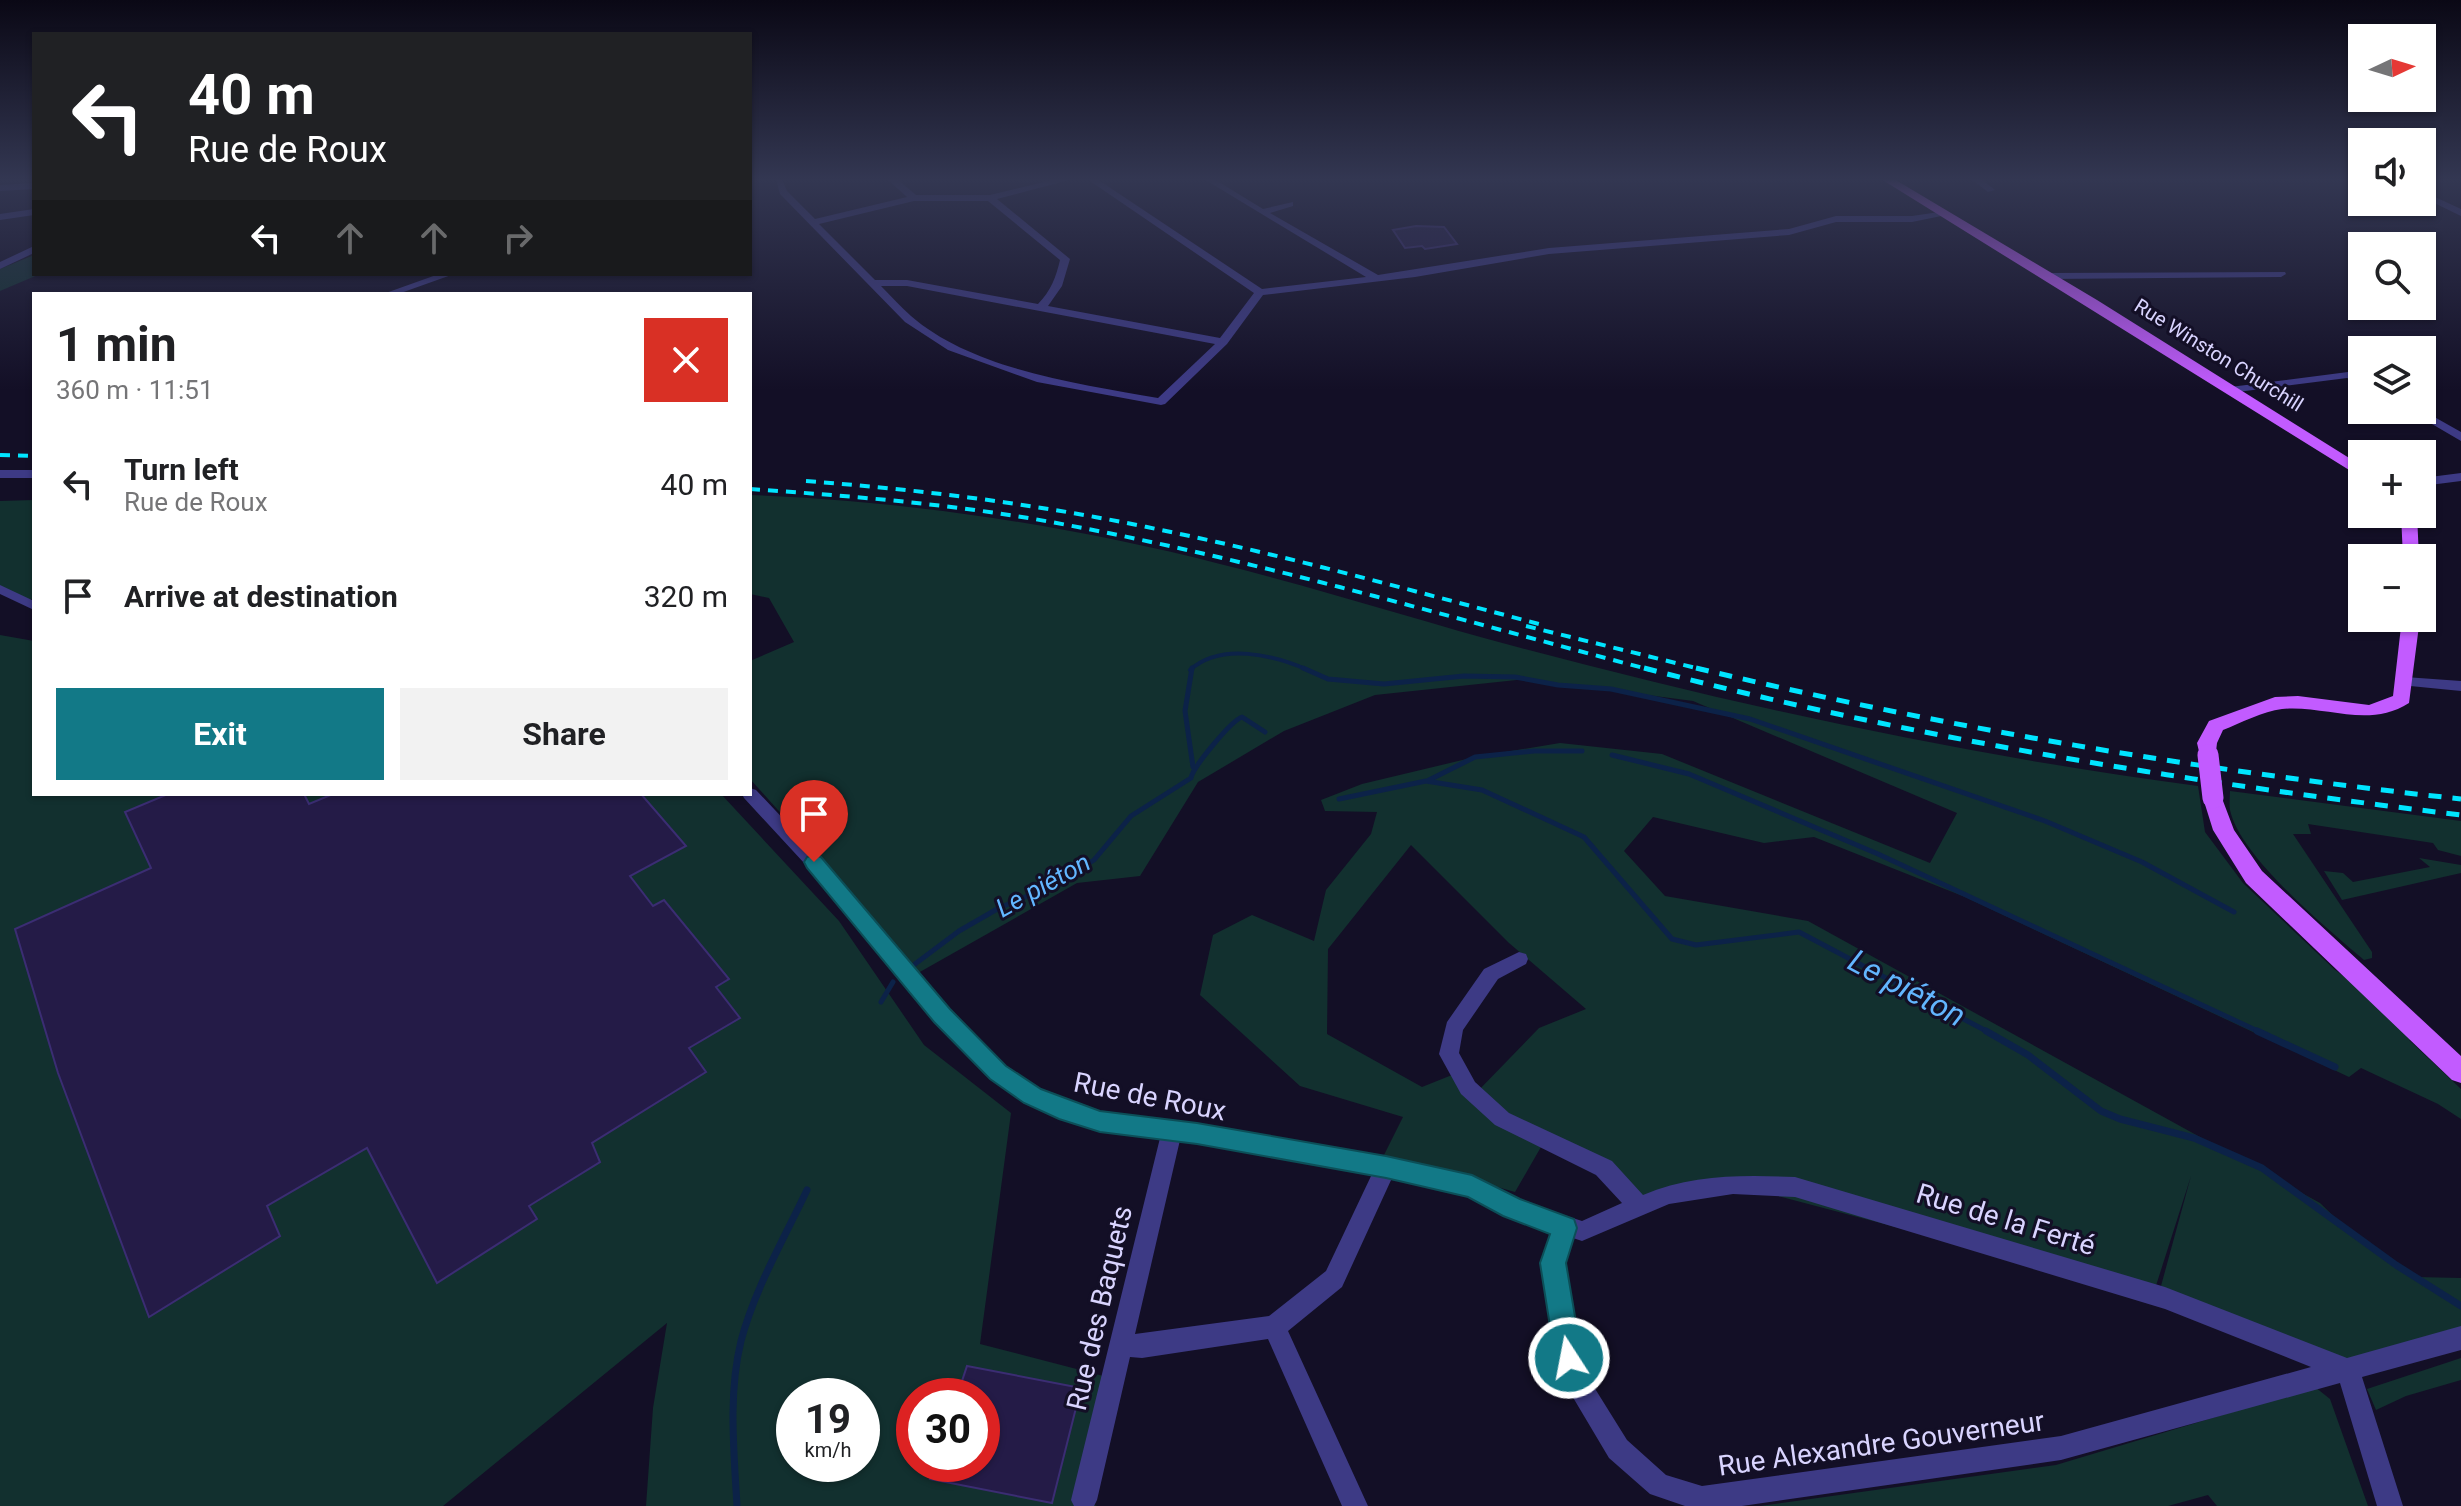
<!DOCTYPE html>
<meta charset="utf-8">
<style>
:root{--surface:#fff;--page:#f2f2f2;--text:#202124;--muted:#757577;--accent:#127987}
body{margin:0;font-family:Roboto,sans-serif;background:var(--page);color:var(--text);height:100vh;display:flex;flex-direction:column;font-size:30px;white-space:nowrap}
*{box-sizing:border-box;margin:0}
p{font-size:26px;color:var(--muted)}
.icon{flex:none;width:44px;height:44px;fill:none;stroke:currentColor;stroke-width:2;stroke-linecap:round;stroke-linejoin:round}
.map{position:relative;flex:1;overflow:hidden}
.drawer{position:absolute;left:32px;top:292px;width:720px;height:504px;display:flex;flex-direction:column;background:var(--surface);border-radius:0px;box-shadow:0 2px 6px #0004}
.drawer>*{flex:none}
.hud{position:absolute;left:32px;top:32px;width:720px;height:244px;border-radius:0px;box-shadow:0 2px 6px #0004;background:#202124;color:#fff;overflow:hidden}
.needle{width:52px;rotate:86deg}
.controls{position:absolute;left:2348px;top:24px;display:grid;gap:16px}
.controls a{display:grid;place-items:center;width:88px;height:88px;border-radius:0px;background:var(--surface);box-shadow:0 2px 6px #0004;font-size:40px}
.speed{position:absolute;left:776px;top:1378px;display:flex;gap:16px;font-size:40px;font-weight:700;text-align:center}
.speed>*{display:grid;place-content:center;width:104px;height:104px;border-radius:50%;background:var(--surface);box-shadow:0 2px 6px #0004;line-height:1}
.speed small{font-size:20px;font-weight:400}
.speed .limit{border:12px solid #d22;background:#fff;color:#111}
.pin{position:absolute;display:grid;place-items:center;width:68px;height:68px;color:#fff;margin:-82px -34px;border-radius:50% 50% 50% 0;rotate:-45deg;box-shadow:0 0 8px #0007}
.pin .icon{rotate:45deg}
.me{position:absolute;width:88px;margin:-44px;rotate:349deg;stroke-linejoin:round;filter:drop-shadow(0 0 6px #0008)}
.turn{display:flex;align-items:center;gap:28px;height:168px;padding:0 24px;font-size:36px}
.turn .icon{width:104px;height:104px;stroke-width:2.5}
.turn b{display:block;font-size:56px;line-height:68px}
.lanes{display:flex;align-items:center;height:76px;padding:0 24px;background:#0003;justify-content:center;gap:40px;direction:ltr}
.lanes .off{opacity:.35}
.round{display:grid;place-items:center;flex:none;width:84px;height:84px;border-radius:0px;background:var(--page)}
.headline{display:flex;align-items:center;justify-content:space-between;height:136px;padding:0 24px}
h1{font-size:48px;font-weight:700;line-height:60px}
.action{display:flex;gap:16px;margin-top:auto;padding:16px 24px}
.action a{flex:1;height:92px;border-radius:0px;background:var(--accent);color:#fff;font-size:32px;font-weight:700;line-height:92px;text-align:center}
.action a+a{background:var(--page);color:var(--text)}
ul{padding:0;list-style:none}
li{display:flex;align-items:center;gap:24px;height:112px;padding:0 24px}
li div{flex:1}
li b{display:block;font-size:30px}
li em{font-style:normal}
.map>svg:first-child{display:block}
.green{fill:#12302f;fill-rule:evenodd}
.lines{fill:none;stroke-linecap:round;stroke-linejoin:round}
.stream-far2{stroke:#0c2248;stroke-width:4}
.stream-far1{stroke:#0c2248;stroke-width:5}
.stream{stroke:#0c2248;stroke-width:7}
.building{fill:#241b47;stroke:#3b2d73;stroke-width:2}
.minor{fill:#3d3a85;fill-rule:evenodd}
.major{fill:#c25bff;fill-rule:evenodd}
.rail-far1{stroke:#00e5ff;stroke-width:4;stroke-dasharray:10 8;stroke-linecap:butt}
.rail{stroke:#00e5ff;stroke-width:5;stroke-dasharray:13 11;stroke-linecap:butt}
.major-bridge{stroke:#c25bff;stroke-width:21}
.route{fill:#127987;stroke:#0c4f58;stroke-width:2}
.labels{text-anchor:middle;stroke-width:6;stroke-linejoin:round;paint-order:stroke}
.far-street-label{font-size:20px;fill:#d9d4ff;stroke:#130f26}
.water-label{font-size:26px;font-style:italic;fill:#62b6ff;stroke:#130f26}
.near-street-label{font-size:28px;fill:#d9d4ff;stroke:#130f26}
.near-water-label{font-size:32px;font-style:italic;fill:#62b6ff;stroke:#130f26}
</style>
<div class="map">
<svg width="2461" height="1506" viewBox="0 0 2461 1506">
<rect width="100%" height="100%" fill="#130f26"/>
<path class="green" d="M 34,255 L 34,274 L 40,274 L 0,291 L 0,269 Z
M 750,495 C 908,501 1067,525 1220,564 C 1321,589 1420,621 1521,648 C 1743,707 1970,756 2198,786 L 2205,832 L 2243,883 L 2334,969 L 2425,1039 L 2409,1040 L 2461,1089 L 2461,1119 L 2438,1104 L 2361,1068 L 2349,1077 L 1965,897 L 1814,837 L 1764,843 L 1653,817 L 1624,851 L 1665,896 L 1808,921 L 2320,1203 L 2351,1233 L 2416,1277 L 2461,1278 L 2461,1337 L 2348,1370 L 2161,1286 L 2191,1176 L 2153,1295 L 1733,1184 L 1639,1206 L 1604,1168 L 1545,1140 L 1515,1192 L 1384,1155 L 1403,1117 L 1300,1086 L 1200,995 L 1213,935 L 1252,915 L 1314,941 L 1326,890 L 1371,834 L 1377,812 L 1325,811 L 1321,800 L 1362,784 L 1475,757 L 1560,743 L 1662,754 L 1930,863 L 1957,813 L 1693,701 L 1526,679 L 1375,695 L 1284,731 L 1198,782 L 1140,876 L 1077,883 L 911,977 L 821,858 L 750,779 L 750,661 L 794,642 L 769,598 L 750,594 ZM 1411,845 L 1509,943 L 1586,1009 L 1539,1028 L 1475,1094 L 1452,1075 L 1422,1087 L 1327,1034 L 1328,949 Z
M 34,500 L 34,598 L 25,602 L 0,588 L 0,501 Z
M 0,635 L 34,641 L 34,794 L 721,794 L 839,921 L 924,1045 L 1011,1113 L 980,1344 L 1111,1378 L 1084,1501 L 1097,1506 L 646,1506 L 653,1408 L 667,1323 L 443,1506 L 0,1506 ZM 794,1396 L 862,1396 L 862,1464 L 794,1464 ZM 914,1396 L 982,1396 L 982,1464 L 914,1464 Z
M 2230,791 L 2461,821 L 2461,856 L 2438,850 L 2433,843 L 2308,824 L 2311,834 L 2293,834 L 2372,952 L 2372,958 L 2364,960 C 2327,928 2240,857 2230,810 C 2229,804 2230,797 2230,791 Z
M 2419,858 L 2461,865 L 2461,873 L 2342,900 L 2324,871 L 2343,873 L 2353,882 L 2430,867 Z
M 2461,1358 L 2461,1380 L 2406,1396 L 2376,1410 L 2367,1389 Z
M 2315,1387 L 2330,1399 L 2368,1506 L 2217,1506 L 2208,1495 L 2168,1506 L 1760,1506 L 2056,1465 Z"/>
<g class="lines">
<path class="stream-far2" d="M 1190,670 C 1221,642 1274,655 1308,670"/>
<path class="stream-far1" d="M 1192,668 L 1185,711 L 1193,767
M 1303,668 L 1328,679 L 1384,684 L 1464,676 L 1515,677 L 1558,685 L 1611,689 L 1750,719 L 2045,821 L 2142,862 L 2234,912
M 1612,755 L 1689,774 L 1878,854 L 2262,1033
M 1429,780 L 1475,757 L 1534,751 L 1582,751
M 1339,799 L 1426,781 L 1482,790 L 1584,837 L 1672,939 L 1696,945 L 1799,932 L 1990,1033
M 915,964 L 959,931 L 999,908 L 1054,885 L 1094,860 L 1131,816 L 1191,778 C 1193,767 1231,721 1242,717 L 1265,732
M 881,1002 L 893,982"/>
<path class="stream" d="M 1986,1031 L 2028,1055 L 2101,1111 L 2120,1119 L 2194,1138 L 2262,1168 L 2396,1265 L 2461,1306
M 2257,1031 L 2335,1067
M 737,1506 C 734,1452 728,1394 741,1341 C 755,1288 784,1239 807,1190"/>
</g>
<path class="building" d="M 1416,226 L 1444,227 L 1457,244 L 1425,249 L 1422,246 L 1405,248 L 1393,230 Z
M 168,794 L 304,794 L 309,804 L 333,794 L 641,794 L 686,846 L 630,876 L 653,906 L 664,900 L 729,979 L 716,987 L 740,1018 L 689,1048 L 706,1072 L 592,1143 L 600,1162 L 529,1206 L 537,1219 L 437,1283 L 367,1148 L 267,1206 L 280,1236 L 149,1317 L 58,1073 L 15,929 L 151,868 L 125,812 Z
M 967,1366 L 1081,1388 L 1052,1503 L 930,1479 L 935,1464 L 982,1464 L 982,1396 L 957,1396 Z"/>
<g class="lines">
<path class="minor" d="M 776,179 L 782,179 L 787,191 L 815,219 L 907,197 L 887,179 L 897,179 L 916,195 L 990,195 L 1057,179 L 1073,179 L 997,199 L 1070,259 L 1062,286 L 1048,306 L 1220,338 L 1254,293 L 1087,179 L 1097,179 L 1262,289 L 1366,277 L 1204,179 L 1214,179 L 1263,209 L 1293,202 L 1293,206 L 1270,213 L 1378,275 L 1549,248 L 1789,229 L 1836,216 L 1912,216 L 1946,211 L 1951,214 L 1912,222 L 1836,222 L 1789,235 L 1549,254 L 1415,277 L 1263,295 L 1227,344 L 1165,404 L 1161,405 L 1037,382 L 948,350 L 905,322 L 780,194 ZM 914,201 L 988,201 L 1060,260 C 1056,277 1051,291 1038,304 L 907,280 L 875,280 L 819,224 ZM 881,286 L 907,286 L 1215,344 L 1158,398 C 1080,384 973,370 911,316 C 901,307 891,296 881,286 Z
M 1971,179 L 1981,179 L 1995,190 L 1988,192 Z
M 34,183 L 34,189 L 0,191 L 0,185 Z
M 2422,191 L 2461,209 L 2461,216 L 2422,197 Z
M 34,209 L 34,215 L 0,220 L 0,214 Z
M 34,246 L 34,253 L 0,269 L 0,262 Z
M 2285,272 L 2286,274 L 2281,277 L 2047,279 L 2042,276 L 2047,273 Z
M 439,274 L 454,274 L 398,294 L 383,294 Z
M 2348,372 L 2362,376 L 2362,383 L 2347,378 L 2230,393 L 2224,390 L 2230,387 Z
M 2408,410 L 2422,410 L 2461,432 L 2461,441 Z
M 0,470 L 34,470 L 34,478 L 0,478 Z
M 2461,473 L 2461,481 L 2422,486 L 2422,478 Z
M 0,585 L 34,601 L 34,610 L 0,594 Z
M 2405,677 L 2461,681 L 2461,691 L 2400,685 L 2397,682 L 2400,679 Z
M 750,788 L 756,790 L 841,880 L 949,1009 L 1005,1066 L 1039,1090 L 1071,1104 L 1100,1112 L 1197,1124 L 1386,1157 L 1472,1177 L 1517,1200 L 1582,1221 L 1622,1203 L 1596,1175 L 1495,1125 L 1461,1094 L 1439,1054 L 1447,1022 L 1484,969 L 1519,952 L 1526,954 L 1528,959 L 1526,964 L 1498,979 L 1463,1030 L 1459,1053 L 1475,1082 L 1509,1113 L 1612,1161 L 1643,1195 C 1692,1174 1743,1175 1795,1177 L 2165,1287 L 2347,1358 L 2461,1326 L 2461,1350 L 2362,1377 L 2403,1506 L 2377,1506 L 2340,1383 L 2061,1460 L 1742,1506 L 1685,1506 L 1650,1494 L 1609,1458 L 1565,1384 L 1551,1335 L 1542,1263 L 1553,1232 L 1504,1215 L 1468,1196 L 1392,1178 L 1342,1287 L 1288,1331 L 1368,1506 L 1342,1506 L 1268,1339 L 1142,1358 L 1130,1357 L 1097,1500 L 1094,1506 L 1074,1506 L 1071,1500 L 1160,1138 L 1100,1130 L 1067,1121 L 1025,1102 L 991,1078 L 935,1021 L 829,890 L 744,798 L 742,794 L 750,794 ZM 1180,1140 L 1372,1174 L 1326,1271 L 1269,1316 L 1135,1334 ZM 1733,1194 L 1795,1197 L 2165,1309 L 2311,1367 L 2061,1436 L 1702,1486 L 1666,1475 L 1627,1440 L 1584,1371 L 1575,1335 L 1564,1263 L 1573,1238 L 1582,1241 L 1669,1204 Z"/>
<path class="major" d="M 1881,179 L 1894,179 L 2097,300 L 2362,466 L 2362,478 Z
M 2401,514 L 2417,514 L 2419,558 L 2403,558 Z
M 2402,618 L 2420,618 L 2409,703 C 2368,729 2326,705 2282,709 C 2263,711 2241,723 2223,730 L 2217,743 L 2215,760 L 2201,760 L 2197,743 L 2209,721 L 2275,697 L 2298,696 L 2369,705 L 2393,696 Z
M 2213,791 L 2220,793 L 2234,830 L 2262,871 L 2461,1056 L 2461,1083 L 2452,1080 L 2246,883 L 2213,830 L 2203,798 L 2206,793 Z"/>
<path class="rail-far1" d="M 0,455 L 34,456
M 806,481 C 925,490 1044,505 1161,530 C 1288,556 1413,591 1539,624
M 750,489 C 851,496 952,504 1051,522 C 1254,559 1452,618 1651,670
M 1526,626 L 1704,670"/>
<path class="rail" d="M 1644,668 C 1912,738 2186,782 2461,815
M 1696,668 C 1948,728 2203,771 2461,799"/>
<path class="major-bridge" d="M 2208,755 L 2213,798"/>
</g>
<linearGradient id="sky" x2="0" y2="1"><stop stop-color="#0a0815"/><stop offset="0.46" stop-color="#333752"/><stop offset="1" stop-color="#333752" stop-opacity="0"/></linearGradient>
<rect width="2461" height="390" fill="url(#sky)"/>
<path class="route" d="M 814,855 L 821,857 L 950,1009 L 1006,1066 L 1041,1089 L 1100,1111 L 1197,1123 L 1386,1156 L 1472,1175 L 1520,1199 L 1574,1219 L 1577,1228 L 1566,1263 L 1582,1358 L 1578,1368 L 1569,1372 L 1559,1368 L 1555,1358 L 1540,1263 L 1550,1234 L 1503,1216 L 1468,1197 L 1386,1178 L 1197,1144 L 1100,1132 L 1059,1119 L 1024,1103 L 990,1079 L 934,1022 L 807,868 L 804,862 L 807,857 Z"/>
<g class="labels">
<g class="far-street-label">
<text transform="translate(2219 355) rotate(32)" y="7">Rue Winston Churchill</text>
</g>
<g class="water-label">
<text transform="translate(1043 885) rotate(-29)" y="9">Le piéton</text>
</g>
<g class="near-street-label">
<text transform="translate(1150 1096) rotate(11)" y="10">Rue de Roux</text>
<text transform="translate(2006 1219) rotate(17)" y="10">Rue de la Ferté</text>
<text transform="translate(1099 1308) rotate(-77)" y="10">Rue des Baquets</text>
<text transform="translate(1881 1443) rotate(-8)" y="10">Rue Alexandre Gouverneur</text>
</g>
<g class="near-water-label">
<text transform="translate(1907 988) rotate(28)" y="11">Le piéton</text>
</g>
</g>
</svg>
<div class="controls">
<a><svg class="needle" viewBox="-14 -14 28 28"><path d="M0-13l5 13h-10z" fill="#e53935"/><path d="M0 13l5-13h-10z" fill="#757577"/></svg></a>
<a><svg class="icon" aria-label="sound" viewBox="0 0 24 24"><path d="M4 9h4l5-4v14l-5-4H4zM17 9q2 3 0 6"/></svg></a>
<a><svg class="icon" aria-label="search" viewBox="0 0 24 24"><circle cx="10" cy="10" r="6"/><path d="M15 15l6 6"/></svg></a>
<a><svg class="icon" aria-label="layers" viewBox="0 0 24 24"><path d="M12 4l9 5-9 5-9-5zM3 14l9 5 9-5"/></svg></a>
<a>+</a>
<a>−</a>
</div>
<div class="speed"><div>19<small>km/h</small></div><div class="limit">30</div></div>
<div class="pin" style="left:814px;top:862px;background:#d93025"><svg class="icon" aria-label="arrive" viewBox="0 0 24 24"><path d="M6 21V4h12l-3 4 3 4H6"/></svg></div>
<svg class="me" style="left:1569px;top:1358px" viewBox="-20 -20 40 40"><circle r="17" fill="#127987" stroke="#fff" stroke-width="3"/><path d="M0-11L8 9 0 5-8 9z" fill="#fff"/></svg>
<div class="hud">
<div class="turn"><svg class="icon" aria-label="left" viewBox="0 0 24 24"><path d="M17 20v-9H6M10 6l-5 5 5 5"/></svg><div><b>40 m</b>Rue de Roux</div></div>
<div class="lanes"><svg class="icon" aria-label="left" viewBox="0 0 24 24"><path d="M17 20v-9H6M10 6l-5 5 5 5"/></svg><svg class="icon off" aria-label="ahead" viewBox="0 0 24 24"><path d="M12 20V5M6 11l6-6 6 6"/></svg><svg class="icon off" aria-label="ahead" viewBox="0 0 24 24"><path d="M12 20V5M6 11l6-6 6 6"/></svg><svg class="icon off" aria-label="right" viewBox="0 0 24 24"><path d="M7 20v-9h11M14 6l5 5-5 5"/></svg></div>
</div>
<section class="drawer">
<div class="headline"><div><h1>1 min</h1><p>360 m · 11:51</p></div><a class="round" style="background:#d93025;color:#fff"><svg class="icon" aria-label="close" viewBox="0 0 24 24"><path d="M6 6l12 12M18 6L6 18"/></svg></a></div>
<ul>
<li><svg class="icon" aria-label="left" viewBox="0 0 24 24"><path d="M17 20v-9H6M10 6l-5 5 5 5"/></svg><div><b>Turn left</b><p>Rue de Roux</p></div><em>40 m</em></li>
<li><svg class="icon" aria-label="arrive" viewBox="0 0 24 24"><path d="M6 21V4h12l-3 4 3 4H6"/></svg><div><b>Arrive at destination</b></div><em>320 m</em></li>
</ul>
<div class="action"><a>Exit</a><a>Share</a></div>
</section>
</div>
